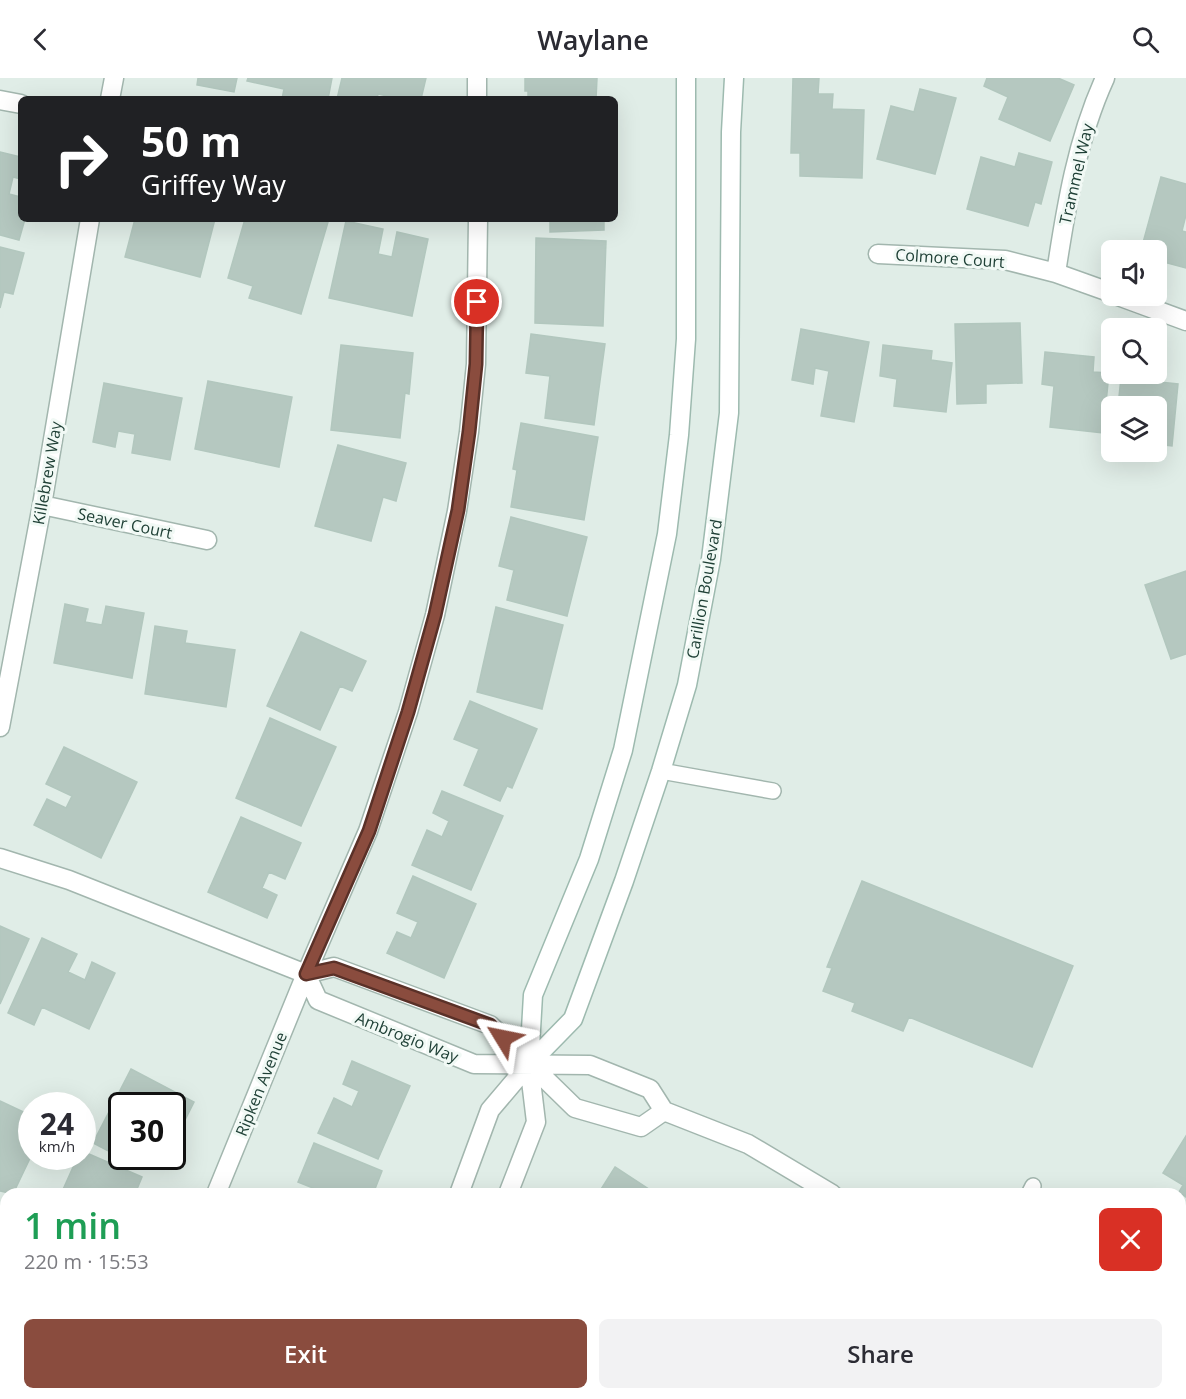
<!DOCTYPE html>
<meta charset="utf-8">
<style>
:root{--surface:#fff;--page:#f2f2f3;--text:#2b2b33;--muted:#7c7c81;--accent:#8a4c3e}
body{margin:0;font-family:"Open Sans",sans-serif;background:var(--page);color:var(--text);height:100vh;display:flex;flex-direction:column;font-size:22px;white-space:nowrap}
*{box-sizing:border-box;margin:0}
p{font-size:20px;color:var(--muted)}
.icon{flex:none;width:33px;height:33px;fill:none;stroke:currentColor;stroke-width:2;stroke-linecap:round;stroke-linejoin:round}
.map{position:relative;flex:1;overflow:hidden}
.drawer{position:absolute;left:0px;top:1110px;width:1186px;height:212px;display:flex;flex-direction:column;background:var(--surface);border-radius:18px 18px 0 0;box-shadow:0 6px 24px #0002}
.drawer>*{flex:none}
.top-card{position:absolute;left:18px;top:18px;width:600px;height:126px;border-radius:9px;box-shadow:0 6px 24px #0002;background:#202124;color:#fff;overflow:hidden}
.fabs{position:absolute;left:1101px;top:162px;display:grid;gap:12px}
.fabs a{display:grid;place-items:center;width:66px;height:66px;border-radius:9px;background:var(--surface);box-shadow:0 6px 24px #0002;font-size:30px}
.speed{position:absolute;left:18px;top:1014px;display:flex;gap:12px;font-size:30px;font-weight:700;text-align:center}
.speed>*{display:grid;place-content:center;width:78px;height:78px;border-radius:50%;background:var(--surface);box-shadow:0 6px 24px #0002;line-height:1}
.speed small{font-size:15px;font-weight:400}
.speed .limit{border:3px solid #111;border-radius:9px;background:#fff;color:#111}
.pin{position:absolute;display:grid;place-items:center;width:51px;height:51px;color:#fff;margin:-26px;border:3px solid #fff;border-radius:50%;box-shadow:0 2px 6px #0007}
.me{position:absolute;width:66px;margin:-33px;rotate:305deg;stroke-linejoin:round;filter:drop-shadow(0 0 4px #0008)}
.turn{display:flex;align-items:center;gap:21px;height:126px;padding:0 24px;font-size:27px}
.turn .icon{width:78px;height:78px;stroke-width:2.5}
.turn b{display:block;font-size:42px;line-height:51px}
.round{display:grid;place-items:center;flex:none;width:63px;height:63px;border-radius:9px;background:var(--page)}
.headline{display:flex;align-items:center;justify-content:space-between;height:102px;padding:0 24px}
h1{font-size:36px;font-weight:600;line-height:45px;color:#1e9e55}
.action{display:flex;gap:12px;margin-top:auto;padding:12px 24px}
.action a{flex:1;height:69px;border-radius:9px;background:var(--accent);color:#fff;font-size:24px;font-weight:600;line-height:69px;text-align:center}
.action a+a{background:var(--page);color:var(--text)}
header{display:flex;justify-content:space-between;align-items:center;height:78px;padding:0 24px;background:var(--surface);font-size:27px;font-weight:600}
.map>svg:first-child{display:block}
.building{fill:#b5c8c0;stroke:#b2c7be;stroke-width:1.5}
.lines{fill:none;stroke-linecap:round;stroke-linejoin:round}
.lane-casing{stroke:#a2b6ae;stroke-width:18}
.street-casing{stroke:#a2b6ae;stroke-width:21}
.secondary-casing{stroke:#9dbaaf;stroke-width:21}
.path{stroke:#7db4a2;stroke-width:4;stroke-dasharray:3 4.5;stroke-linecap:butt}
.lane{stroke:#fff;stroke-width:15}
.street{stroke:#fff;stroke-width:18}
.secondary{stroke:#fff;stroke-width:18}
.route-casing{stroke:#5a3128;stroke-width:15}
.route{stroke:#8a4c3e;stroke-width:10}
.labels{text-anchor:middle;stroke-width:6;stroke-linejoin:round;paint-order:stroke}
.street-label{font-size:16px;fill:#1f4036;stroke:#f1f9f5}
</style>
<header><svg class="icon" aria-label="back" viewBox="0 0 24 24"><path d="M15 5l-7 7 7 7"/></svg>Waylane<svg class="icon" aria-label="search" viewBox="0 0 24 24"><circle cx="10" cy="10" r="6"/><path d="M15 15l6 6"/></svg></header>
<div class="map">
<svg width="1186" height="1321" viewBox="0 0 1186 1321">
<rect width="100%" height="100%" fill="#e0ede7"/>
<path class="building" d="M 198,0 L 237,0 L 234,14 L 197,7 Z
M 248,0 L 332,0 L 328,21 L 282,21 L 284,11 L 247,3 Z
M 342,0 L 426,0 L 421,21 L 401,21 L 378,16 L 377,21 L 337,21 Z
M 525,0 L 597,0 L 596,21 L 528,21 L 528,13 L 525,13 Z
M 793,0 L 819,0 L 818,16 L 833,16 L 832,31 L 864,32 L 862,100 L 800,98 L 800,75 L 791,75 Z
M 987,0 L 1058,0 L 1074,7 L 1050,63 L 999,41 L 1008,19 L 984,8 Z
M 920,11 L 956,20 L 935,96 L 877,81 L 891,28 L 914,34 Z
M 0,74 L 21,79 L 21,101 L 13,99 L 9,116 L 21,119 L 21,141 L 25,141 L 19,162 L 0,157 Z
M 1019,75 L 1052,84 L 1041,126 L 1035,124 L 1028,148 L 967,131 L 981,79 L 1015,89 Z
M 1161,99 L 1186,106 L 1186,137 L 1182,153 L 1186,154 L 1186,190 L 1156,182 L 1156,172 L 1141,172 Z
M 135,141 L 215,141 L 200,199 L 125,179 Z
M 245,141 L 260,141 L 270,144 L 271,141 L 317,141 L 328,144 L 301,236 L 249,220 L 253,208 L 228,200 Z
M 550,141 L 604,141 L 604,152 L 550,154 Z
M 346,143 L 383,151 L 378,176 L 392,179 L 397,154 L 428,161 L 412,238 L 329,220 Z
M 536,160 L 606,163 L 603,248 L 535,245 Z
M 0,169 L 24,175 L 13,216 L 4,214 L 0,230 Z
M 1020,245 L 1022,305 L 986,306 L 986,325 L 957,326 L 955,246 Z
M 801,251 L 869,264 L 854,344 L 821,338 L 829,293 L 815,290 L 813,306 L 792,302 Z
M 531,256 L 605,266 L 594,347 L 545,340 L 550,298 L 526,295 Z
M 341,267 L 413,275 L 409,316 L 405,315 L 400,360 L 331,352 Z
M 883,267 L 932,273 L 931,282 L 952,285 L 946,334 L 894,328 L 897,301 L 880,298 Z
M 1045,274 L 1094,279 L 1093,294 L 1109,295 L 1103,355 L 1050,349 L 1054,308 L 1042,306 Z
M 1121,300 L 1178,306 L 1172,368 L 1156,366 L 1156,328 L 1118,328 Z
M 208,303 L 292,319 L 279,389 L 195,371 Z
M 104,305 L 182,320 L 170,382 L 132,375 L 135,356 L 118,353 L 115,369 L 93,364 Z
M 521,345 L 598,359 L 584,442 L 511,429 L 517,392 L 513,391 Z
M 338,367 L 406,385 L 396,423 L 383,419 L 371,463 L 315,448 Z
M 511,439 L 587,459 L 567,538 L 507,522 L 514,492 L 499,488 Z
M 1186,493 L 1186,576 L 1171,581 L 1145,507 Z
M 65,526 L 88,531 L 85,544 L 102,547 L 106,528 L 144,535 L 132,600 L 54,585 Z
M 496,529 L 563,547 L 542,631 L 477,614 Z
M 155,548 L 187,553 L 185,565 L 235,572 L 226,629 L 145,616 Z
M 301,554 L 366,583 L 352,613 L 340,608 L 320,652 L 267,628 Z
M 470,623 L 537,651 L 512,710 L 507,708 L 500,723 L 464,707 L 479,671 L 454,661 Z
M 270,640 L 336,669 L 301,748 L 236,720 Z
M 64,669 L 137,704 L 101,780 L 34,747 L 47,721 L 66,730 L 72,718 L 46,706 Z
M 442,713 L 503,738 L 471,812 L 412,787 L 427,752 L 442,759 L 449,743 L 433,735 Z
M 241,739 L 301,765 L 285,801 L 269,794 L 262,810 L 277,817 L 267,840 L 208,814 Z
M 413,798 L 476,826 L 444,900 L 387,875 L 397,854 L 411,860 L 418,844 L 397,835 Z
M 862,803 L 1073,888 L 1032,989 L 909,939 L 903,953 L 852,933 L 855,925 L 823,913 L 832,890 L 827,889 Z
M 0,848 L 29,861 L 0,926 Z
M 42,860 L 77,876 L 68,894 L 85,902 L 92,884 L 115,895 L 89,951 L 42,929 L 34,947 L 8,935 Z
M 352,983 L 410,1008 L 378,1081 L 318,1055 L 334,1020 L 352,1029 L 359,1013 L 343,1006 Z
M 131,991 L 194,1024 L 177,1058 L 172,1055 L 172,1028 L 122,1028 L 122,1078 L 149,1078 L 143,1091 L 93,1065 Z
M 0,1023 L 32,1038 L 32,1076 L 13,1116 L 0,1113 Z
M 1186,1058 L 1186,1119 L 1179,1114 L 1183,1107 L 1163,1095 Z
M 314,1065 L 382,1093 L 373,1116 L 317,1116 L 318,1112 L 298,1104 Z
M 82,1073 L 142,1099 L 135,1116 L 61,1116 L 78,1078 L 82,1078 Z
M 615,1089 L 655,1115 L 654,1116 L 598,1116 Z
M 1183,1147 L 1186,1149 L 1186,1212 L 1184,1215 L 1180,1213 L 1180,1151 Z
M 229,1316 L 287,1316 L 284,1321 L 238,1321 Z
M 665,1316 L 683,1316 L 680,1321 L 675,1321 Z
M 700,1316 L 758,1316 L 755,1321 L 697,1321 Z
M 771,1316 L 829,1316 L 826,1321 L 768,1321 Z
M 910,1316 L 969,1316 L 966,1321 L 908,1321 Z
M 981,1316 L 1035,1316 L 1032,1321 L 978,1321 Z"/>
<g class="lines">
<g class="lane-casing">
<path id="lane" d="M 661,693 L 773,713
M 1029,1116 L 1033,1108"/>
</g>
<g class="street-casing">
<path id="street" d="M 477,0 L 477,21
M 110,21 L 114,0
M 0,22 L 21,26
M 878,176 L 1005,182 L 1056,195 L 1112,215
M 1056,195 C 1066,129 1077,61 1105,0
M 1118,218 L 1186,243
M 42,427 L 207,462
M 0,649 L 42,427 L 90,141
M 0,780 L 69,802 L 306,896 L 334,889 L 490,947 L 575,1030 L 641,1049 L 664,1033
M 306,896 L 318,922 L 474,986 L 590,987 L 650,1011 L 664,1033 L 748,1066 L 832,1116
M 216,1116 L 306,896 L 368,753 L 408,634 L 435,537 L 457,433 L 469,354 L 476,286 L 478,141
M 459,1116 L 490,1032 L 529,986
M 508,1116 L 536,1044 L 529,986
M 0,1184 L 6,1186
M 1180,1307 L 1186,1310
M 382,1321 L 384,1316
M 429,1321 L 431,1316"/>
</g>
<g class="secondary-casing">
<path id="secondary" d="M 529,986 L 573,941 L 624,803 L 661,693 L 687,607 L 711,481 L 729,335 L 731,54 L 734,0
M 529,986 L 533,917 L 589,781 L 623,672 L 667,456 L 679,357 L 686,261 L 686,0"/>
</g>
<path class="path" d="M 0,1255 L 6,1258
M 90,1316 L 96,1321"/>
<use href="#lane" class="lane"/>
<use href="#street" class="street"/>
<use href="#secondary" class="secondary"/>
</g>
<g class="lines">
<g class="route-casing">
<path id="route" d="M 477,224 L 476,286 L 469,354 L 458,432 L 435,537 L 408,634 L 369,753 L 306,896 L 334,890 L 490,947 L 503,960"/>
</g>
<use href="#route" class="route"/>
</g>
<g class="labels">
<g class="street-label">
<text transform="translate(1076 96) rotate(-77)" y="6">Trammel Way</text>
<text transform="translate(950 180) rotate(4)" y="6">Colmore Court</text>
<text transform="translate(47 395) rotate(-80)" y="6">Killebrew Way</text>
<text transform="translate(125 445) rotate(12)" y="6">Seaver Court</text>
<text transform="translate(704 511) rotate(-80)" y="6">Carillion Boulevard</text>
<text transform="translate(407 959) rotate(22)" y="6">Ambrogio Way</text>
<text transform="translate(261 1006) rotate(-68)" y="6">Ripken Avenue</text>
</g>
</g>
</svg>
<div class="fabs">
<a><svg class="icon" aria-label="sound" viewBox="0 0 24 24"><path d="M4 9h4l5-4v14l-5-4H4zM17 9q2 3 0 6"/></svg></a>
<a><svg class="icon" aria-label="search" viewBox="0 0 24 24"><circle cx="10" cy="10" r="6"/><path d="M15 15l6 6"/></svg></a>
<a><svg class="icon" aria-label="layers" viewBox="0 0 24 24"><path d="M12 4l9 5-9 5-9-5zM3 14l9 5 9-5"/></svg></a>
</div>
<div class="speed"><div>24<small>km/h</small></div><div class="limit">30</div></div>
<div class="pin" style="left:477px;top:224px;background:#d93025"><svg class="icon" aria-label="arrive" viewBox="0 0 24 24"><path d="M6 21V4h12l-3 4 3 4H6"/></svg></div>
<svg class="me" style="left:503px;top:960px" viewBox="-20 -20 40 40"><path d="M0-17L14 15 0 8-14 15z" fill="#8a4c3e" stroke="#fff" stroke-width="4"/></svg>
<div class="top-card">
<div class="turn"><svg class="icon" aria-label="right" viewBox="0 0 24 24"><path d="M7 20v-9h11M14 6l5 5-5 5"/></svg><div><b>50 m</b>Griffey Way</div></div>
</div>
<section class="drawer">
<div class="headline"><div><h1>1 min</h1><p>220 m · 15:53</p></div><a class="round" style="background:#d93025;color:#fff"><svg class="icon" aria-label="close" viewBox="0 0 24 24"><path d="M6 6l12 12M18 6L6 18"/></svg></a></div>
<div class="action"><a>Exit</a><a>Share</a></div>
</section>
</div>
